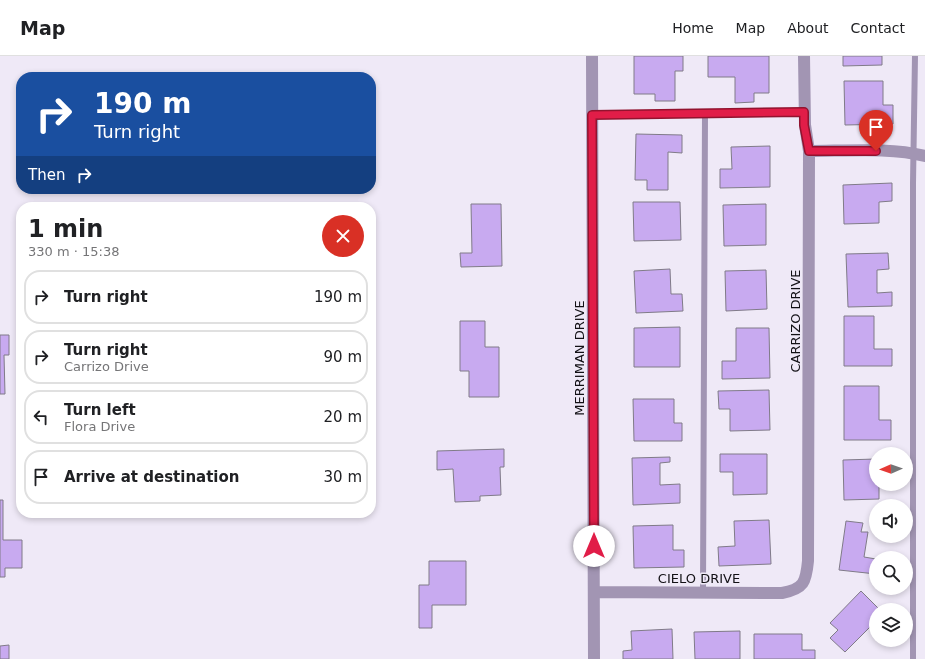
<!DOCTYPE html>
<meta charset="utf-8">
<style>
:root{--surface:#fff;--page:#f2f2f2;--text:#202124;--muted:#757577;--line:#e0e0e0}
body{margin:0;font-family:"DejaVu Sans",sans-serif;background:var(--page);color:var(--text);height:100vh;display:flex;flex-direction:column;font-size:15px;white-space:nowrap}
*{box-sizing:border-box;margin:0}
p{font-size:13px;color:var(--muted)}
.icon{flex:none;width:22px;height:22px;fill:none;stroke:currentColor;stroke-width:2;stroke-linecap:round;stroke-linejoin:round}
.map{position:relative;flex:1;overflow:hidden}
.details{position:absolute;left:16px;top:146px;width:360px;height:316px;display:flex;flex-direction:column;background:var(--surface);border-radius:16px;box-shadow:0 2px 6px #0003}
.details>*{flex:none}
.hud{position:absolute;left:16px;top:16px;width:360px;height:122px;border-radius:16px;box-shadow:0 2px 6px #0003;background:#1a4fa0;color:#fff;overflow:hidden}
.needle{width:26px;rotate:268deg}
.fabs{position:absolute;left:869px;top:391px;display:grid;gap:8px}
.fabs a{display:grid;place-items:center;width:44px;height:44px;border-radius:50%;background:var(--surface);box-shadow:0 2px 6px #0003;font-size:20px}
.pin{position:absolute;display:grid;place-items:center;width:34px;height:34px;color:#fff;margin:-41px -17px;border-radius:50% 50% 50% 0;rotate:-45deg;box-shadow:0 0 4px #0007}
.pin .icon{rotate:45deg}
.me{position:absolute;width:44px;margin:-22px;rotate:0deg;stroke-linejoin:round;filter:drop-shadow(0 0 3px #0008)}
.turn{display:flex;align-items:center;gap:14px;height:84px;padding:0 12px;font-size:18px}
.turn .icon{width:52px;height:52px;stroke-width:2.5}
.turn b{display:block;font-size:28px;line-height:34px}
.then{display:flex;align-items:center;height:38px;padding:0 12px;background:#0003;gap:8px;font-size:15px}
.round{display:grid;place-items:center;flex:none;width:42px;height:42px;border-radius:21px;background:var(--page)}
.summary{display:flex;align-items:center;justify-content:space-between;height:68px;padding:0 12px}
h1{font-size:24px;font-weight:700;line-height:30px}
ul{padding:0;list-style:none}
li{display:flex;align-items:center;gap:12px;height:54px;margin:0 8px 6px;padding:0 4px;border:2px solid var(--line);border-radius:16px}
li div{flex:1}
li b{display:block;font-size:15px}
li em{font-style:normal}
header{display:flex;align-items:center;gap:24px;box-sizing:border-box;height:56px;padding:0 20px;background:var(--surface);border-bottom:1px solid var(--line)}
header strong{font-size:19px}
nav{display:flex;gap:22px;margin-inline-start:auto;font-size:14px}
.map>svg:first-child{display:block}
.building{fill:#c8aaf0;stroke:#807b88}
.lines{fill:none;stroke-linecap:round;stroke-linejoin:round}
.lane{stroke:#a295b3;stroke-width:6}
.street{stroke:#a295b3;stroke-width:12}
.route-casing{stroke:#92132f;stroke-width:10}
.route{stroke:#e11d48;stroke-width:7}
.labels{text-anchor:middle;stroke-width:3;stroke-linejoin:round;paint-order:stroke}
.street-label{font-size:13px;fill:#121015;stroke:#efe9f7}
</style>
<header>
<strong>Map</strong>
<nav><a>Home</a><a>Map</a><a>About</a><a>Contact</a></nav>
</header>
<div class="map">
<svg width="925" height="603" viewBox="0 0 925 603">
<rect width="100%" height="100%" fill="#efe9f7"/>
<path class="building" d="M 634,0 L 683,0 L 683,15 L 675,15 L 675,45 L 655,45 L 655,38 L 634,38 Z
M 708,0 L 769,0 L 769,37 L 754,37 L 754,46 L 735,47 L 735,21 L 708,21 Z
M 843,0 L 882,0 L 882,9 L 843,10 Z
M 844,25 L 883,25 L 883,49 L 893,49 L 893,68 L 845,69 Z
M 636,78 L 682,79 L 682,97 L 668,96 L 668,134 L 647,134 L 647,124 L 635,124 Z
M 770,90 L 770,131 L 720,132 L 720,113 L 732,113 L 731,91 Z
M 892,127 L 892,145 L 879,146 L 879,167 L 844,168 L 843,129 Z
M 633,146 L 680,146 L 681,184 L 634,185 Z
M 471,148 L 501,148 L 502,210 L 461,211 L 460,197 L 472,197 Z
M 766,148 L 766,189 L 724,190 L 723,149 Z
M 888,197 L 889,213 L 877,214 L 877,237 L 892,236 L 892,250 L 848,251 L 846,198 Z
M 670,213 L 671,238 L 682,238 L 683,255 L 636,257 L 634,215 Z
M 766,214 L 767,253 L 726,255 L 725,215 Z
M 844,260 L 874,260 L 874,293 L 892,293 L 892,310 L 844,310 Z
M 460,265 L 485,265 L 485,291 L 499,291 L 499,341 L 469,341 L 469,315 L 460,315 Z
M 680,271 L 680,311 L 634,311 L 634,272 Z
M 736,272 L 769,272 L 770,322 L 722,323 L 722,305 L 736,305 Z
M 0,279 L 9,279 L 9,299 L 4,299 L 5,338 L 0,338 Z
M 844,330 L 879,330 L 879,364 L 891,364 L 891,384 L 844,384 Z
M 769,334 L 770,374 L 730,375 L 730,353 L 719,353 L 718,335 Z
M 633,343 L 674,343 L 674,367 L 682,367 L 682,385 L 634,385 Z
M 504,393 L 504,411 L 500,411 L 501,439 L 480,440 L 480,445 L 455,446 L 453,413 L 437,414 L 437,395 Z
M 720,398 L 767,398 L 767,438 L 733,439 L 733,416 L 720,416 Z
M 670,401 L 670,406 L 660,407 L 660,429 L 680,428 L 680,447 L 633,449 L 632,402 Z
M 876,403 L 876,428 L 879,428 L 879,443 L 844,444 L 843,404 Z
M 0,444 L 3,444 L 3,484 L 22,484 L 22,512 L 5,512 L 5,521 L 0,521 Z
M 769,464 L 771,508 L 719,510 L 718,491 L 735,490 L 734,465 Z
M 846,465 L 863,467 L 861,476 L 868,476 L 864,501 L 876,503 L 876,518 L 839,514 Z
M 673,469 L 673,494 L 684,494 L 684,511 L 634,512 L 633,470 Z
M 429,505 L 466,505 L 466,549 L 432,549 L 432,572 L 419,572 L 419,529 L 429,529 Z
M 861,535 L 880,554 L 876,554 L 876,576 L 870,571 L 845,596 L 830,582 L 838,574 L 830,567 Z
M 672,573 L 673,603 L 623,603 L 623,595 L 632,594 L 631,575 Z
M 740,575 L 740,603 L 695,603 L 694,576 Z
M 754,578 L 802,578 L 802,594 L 815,594 L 815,603 L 754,603 Z
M 9,589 L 9,603 L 0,603 L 0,590 Z"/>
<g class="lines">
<path class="lane" d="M 592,59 L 804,56
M 703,536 L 705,58
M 913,603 L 913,127 L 915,0"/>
<path class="street" d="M 592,0 L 594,603
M 809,95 C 844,95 892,91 925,100
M 594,536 L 782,537 C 804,533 806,526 808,505 L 809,95 L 805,69 L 804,0"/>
</g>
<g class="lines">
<g class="route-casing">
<path id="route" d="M 594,490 L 592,59 L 804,56 L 804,69 L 809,95 L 876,95"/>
</g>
<use href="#route" class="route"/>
</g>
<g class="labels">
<g class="street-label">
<text transform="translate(795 265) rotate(-90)" y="5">CARRIZO DRIVE</text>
<text transform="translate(579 302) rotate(-90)" y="5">MERRIMAN DRIVE</text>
<text x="699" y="527">CIELO DRIVE</text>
</g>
</g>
</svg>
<div class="fabs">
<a><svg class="needle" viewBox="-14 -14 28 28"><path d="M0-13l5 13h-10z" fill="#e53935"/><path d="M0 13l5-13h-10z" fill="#757577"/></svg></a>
<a><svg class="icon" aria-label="sound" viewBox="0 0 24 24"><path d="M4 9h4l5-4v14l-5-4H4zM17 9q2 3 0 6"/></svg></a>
<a><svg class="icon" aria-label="search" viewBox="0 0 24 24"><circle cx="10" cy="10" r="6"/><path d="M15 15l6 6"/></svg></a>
<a><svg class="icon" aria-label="layers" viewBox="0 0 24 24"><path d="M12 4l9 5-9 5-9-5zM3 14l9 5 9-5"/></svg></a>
</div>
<div class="pin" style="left:876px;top:95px;background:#d93025"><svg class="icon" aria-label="arrive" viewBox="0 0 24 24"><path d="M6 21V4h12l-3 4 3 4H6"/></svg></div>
<svg class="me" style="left:594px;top:490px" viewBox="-20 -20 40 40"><circle r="19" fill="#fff"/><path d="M0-13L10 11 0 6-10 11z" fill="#e11d48"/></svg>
<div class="hud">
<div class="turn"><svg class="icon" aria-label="right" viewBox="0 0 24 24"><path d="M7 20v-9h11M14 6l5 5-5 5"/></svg><div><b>190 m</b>Turn right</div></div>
<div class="then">Then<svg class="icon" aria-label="right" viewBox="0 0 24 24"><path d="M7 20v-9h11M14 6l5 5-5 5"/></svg></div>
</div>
<section class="details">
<div class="summary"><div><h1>1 min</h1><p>330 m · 15:38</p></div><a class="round" style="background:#d93025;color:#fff"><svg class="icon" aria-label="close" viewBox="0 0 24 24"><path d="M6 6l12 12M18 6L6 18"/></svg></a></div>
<ul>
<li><svg class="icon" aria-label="right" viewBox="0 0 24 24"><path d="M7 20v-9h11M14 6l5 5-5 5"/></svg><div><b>Turn right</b></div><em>190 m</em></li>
<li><svg class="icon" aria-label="right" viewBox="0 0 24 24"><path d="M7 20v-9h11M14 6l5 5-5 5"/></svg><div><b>Turn right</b><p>Carrizo Drive</p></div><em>90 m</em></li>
<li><svg class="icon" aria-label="left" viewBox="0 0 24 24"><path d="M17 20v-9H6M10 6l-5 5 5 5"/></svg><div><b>Turn left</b><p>Flora Drive</p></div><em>20 m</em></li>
<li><svg class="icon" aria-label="arrive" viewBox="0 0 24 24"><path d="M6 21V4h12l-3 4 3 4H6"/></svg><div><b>Arrive at destination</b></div><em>30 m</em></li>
</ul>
</section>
</div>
